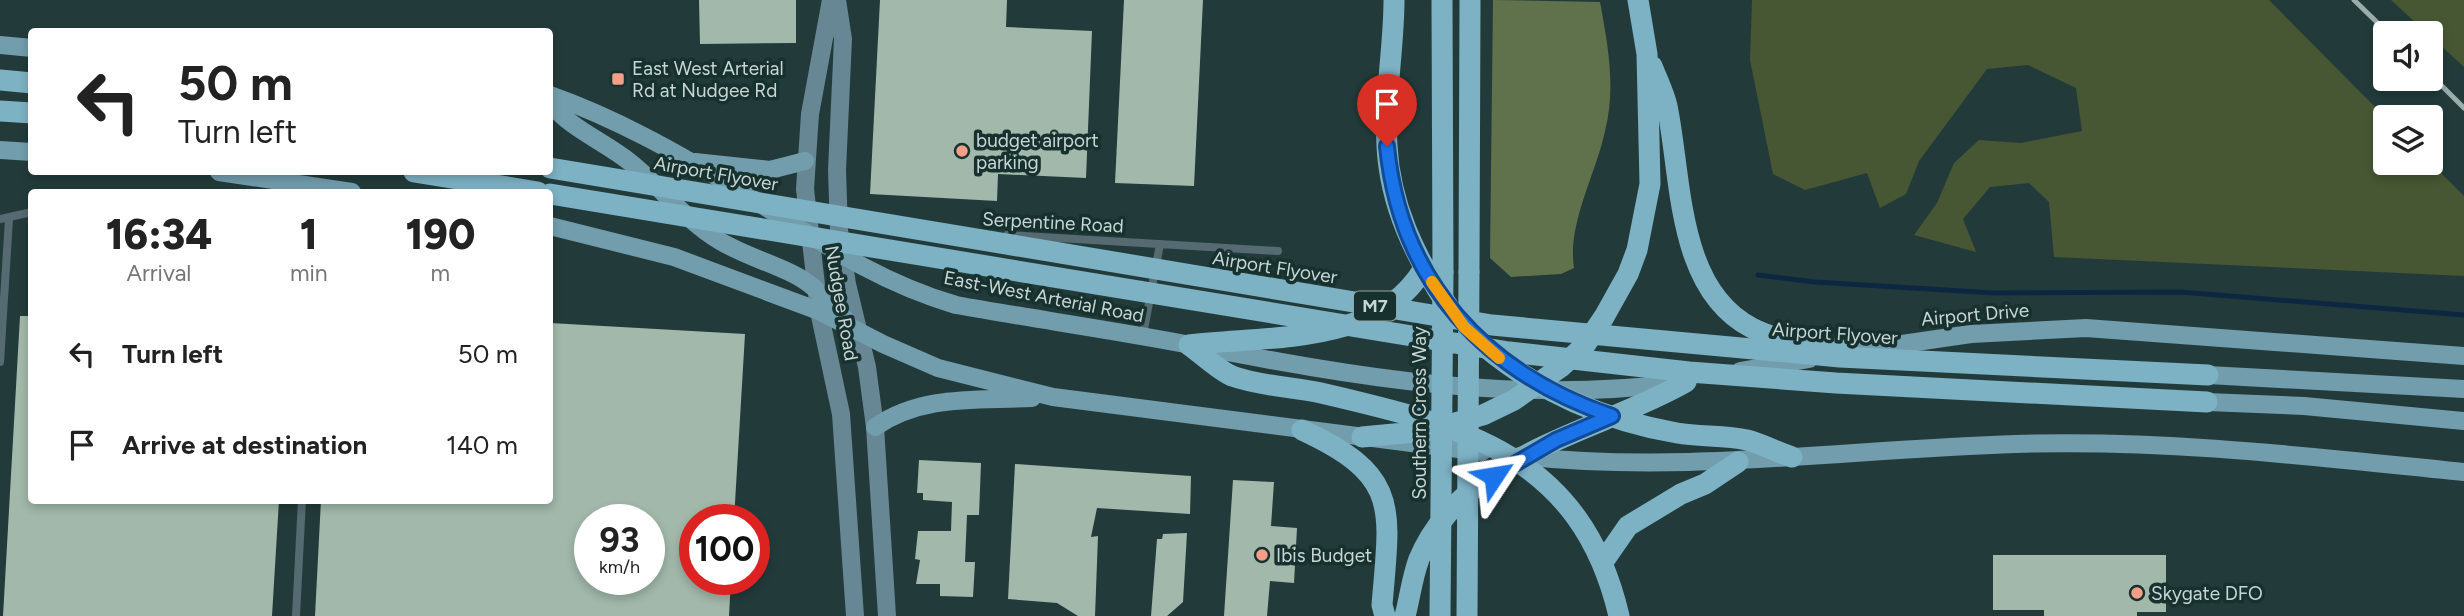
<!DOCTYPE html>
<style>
:root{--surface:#fff;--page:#f6f6f6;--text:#222;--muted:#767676}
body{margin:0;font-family:Figtree,sans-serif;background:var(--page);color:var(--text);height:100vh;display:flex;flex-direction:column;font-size:26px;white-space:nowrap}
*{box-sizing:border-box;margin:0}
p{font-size:23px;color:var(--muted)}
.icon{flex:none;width:38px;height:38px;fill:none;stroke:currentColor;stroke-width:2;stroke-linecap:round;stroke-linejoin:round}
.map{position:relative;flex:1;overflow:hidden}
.drawer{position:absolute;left:28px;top:189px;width:525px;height:315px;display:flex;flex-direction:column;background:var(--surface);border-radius:7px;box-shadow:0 4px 10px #0003}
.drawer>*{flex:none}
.hud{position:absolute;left:28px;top:28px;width:525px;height:147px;border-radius:7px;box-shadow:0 4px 10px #0003;background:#fff;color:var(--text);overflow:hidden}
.fabs{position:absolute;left:2373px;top:21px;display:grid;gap:14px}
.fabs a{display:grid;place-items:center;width:70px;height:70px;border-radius:7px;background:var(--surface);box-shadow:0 4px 10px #0003;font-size:35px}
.speed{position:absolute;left:574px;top:504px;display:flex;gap:14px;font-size:35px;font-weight:700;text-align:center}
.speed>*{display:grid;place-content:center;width:91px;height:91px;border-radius:50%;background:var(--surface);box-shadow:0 4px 10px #0003;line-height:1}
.speed small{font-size:18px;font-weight:400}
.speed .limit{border:10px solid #d22;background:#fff;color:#111}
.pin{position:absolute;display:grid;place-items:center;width:60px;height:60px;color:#fff;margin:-72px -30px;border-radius:50% 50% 50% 0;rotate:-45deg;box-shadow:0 0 7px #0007}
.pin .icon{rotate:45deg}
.me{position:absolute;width:77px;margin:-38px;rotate:57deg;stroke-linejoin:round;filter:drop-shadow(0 0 5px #0008)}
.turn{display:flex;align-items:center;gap:24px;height:147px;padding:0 35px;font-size:32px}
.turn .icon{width:91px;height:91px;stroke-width:2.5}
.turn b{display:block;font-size:49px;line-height:60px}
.eta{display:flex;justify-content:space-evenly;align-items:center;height:119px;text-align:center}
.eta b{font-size:42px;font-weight:800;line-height:49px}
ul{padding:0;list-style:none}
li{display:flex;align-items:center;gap:21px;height:91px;padding:0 35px}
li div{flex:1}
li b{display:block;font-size:26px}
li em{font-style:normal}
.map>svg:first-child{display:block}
.green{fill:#475733}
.forest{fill:#60724b}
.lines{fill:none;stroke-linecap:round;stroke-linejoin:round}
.stream{stroke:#0d2642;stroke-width:5}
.building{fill:#a1b8aa;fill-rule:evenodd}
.lane{stroke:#566a72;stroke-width:8}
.secondary{stroke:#668793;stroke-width:18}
.primary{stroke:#729dad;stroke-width:18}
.highway{stroke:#7db1c4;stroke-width:21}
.rail{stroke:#9bacab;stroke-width:5}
.highway-bridge{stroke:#7db1c4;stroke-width:21}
.route-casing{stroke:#114b97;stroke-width:18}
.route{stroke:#1a73e8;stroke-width:12}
.slow{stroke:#f59e0b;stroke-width:12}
.poi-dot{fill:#f49e8a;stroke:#17312f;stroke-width:2.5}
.labels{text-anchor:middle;stroke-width:7;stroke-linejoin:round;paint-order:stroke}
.shield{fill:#17312f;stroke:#92a4a2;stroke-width:2}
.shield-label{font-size:18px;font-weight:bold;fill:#c7d5d4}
.poi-label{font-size:19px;fill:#c7d5d4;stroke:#17312f;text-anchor:start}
.street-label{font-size:19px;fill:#c7d5d4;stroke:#17312f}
</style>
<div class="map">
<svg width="2464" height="616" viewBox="0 0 2464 616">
<rect width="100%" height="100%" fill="#223b3a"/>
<path class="green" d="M 1752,0 L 2269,0 L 2385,117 L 2385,163 L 2431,163 L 2464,196 L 2464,276 L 2054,257 L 2049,202 L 2029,183 L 1990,187 L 1963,219 L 1976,252 L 1914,235 L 1937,203 L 1954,163 L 1979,140 L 2021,143 L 2082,131 L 2076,88 L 2028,65 L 1987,69 L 1919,161 L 1906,194 L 1880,208 L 1867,173 L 1805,190 L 1773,174 L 1750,60 Z
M 2391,0 L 2464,0 L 2464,67 Z"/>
<path class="forest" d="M 1493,0 L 1600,2 C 1608,45 1616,88 1605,131 C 1596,174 1567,224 1574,268 L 1561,274 L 1511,277 L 1490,258 Z"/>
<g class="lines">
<path class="stream" d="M 1758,275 L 1815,282 L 1995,293 L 2181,292 L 2464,315"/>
</g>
<path class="building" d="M 699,0 L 796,0 L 796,43 L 700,44 Z
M 880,0 L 1007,0 L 1006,27 L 1092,31 L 1086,178 L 998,174 L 997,201 L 870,194 Z
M 1124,0 L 1203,0 L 1194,186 L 1115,183 Z
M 20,316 L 32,316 L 32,500 L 279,500 L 272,616 L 3,616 Z
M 550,323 L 745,334 L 734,520 L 695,520 L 695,579 L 731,579 L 729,616 L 315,616 L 321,500 L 550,500 ZM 590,520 L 649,520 L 649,579 L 590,579 Z
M 919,460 L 981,463 L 979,515 L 967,515 L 965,562 L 975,562 L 973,597 L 940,596 L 940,584 L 916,584 L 920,560 L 915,559 L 918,531 L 951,531 L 952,502 L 923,500 L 923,493 L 917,493 Z
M 1015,464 L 1191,476 L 1190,514 L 1097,508 L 1091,537 L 1098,536 L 1095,616 L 1078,616 L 1057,603 L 1008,599 Z
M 1233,480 L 1274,482 L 1271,526 L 1297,528 L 1294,583 L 1270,581 L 1267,616 L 1224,616 Z
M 1187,533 L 1183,602 L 1167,616 L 1151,616 L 1157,539 L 1162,539 L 1163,534 Z
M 1993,555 L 2166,555 L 2166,612 L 2137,612 L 2137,616 L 2044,616 L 2044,610 L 1993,610 Z"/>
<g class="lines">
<path class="lane" d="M 0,219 L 32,212
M 1007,235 L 1278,251
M 1143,335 L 1160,244
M 0,362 L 9,219
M 296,616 L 302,500"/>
<path class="secondary" d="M 831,0 L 810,114 L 805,189 L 819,311 L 841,414 L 855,616
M 837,0 L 843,39 L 837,170 L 839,230 L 847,284 L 867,367 L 875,427 L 887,616"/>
<path class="primary" d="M 0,45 L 32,48
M 550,95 C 615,118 676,152 735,188 C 812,235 868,279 956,305 C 1034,319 1113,330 1191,345 C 1355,377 1511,404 1679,383
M 550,103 C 572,130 604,141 631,163 C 662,188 685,220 720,241 C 743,255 769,262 793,274 C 814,284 830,303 846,320
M 0,150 L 32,152
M 695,162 L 770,170 L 805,161
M 219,172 L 352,192
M 550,226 L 674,257 L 819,311 L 883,344 L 938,368 L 1053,397 L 1482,452
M 1847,352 L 1971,334 L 2086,328 L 2464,356
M 1740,371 L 1809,359
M 2208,375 L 2464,389
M 2207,402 L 2304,406 L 2464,421
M 875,427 C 923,394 977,401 1032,398
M 1520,456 C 1686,474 1850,449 2016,444 C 2166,439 2315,457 2464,472"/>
<path class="highway" d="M 1394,0 C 1394,48 1384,98 1387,146 C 1390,205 1415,257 1448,306
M 1442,0 L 1443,272
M 1652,66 C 1657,79 1664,93 1667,106 C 1682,178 1676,289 1752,328 C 1779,342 1812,344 1841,350
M 0,80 L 32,83
M 0,111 L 32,113
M 414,172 L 538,192
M 1469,272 L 1470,0
M 1189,345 C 1202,354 1218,370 1232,376 C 1259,386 1293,387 1321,393 C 1463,426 1581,454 1619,616
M 1189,345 C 1267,335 1378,347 1424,268
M 1483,345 C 1538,392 1607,421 1677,433 C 1700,437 1725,435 1747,440 C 1762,444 1777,452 1792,457
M 1302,430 C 1401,476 1390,507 1382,605 L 1385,616
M 1362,437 L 1426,431 L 1483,415 L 1514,400 L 1561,367 L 1585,345 L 1604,317 L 1628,274 L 1637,250 L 1650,184 L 1647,54 L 1638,0
M 1603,562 L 1628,526 L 1681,494 L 1705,484 L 1738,462
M 1405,616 C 1410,597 1412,578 1419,559 C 1464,453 1597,433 1686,382"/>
<path class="rail" d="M 2354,0 L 2388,33
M 2431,75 L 2464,108"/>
<path class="highway-bridge" d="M 550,168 L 1492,325 L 1840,357 L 2208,375
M 550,194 L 1509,352 L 1689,372 L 1836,383 L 2207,402
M 1440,616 L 1443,272
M 1467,616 L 1469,272"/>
</g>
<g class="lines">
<g class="route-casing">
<path id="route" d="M 1387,146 C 1400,282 1486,373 1612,416 L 1556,440 L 1494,476"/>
</g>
<use href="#route" class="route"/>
<path class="slow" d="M 1432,282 L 1464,327 L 1499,358"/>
</g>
<g class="poi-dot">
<rect x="611" y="72" width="14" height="14" rx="3.5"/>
<circle cx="962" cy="151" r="7"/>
<circle cx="1262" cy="555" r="7"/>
<circle cx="2137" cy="593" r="7"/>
</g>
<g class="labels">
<rect class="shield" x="1354" y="291.5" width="42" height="29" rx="5"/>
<g class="shield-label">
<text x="1375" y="312">M7</text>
</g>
<g class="poi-label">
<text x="632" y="75">East West Arterial<tspan x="632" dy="22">Rd at Nudgee Rd</tspan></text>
<text x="976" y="147">budget airport<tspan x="976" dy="22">parking</tspan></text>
<text x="1276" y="562">Ibis Budget</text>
<text x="2151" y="600">Skygate DFO</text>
</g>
<g class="street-label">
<text transform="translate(716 173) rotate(10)" y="7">Airport Flyover</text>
<text transform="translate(1053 222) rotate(3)" y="7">Serpentine Road</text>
<text transform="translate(1275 267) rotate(9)" y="7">Airport Flyover</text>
<text transform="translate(1044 296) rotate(11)" y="7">East-West Arterial Road</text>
<text transform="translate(842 303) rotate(80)" y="7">Nudgee Road</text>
<text transform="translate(1975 314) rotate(-5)" y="7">Airport Drive</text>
<text transform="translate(1835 333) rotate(4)" y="7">Airport Flyover</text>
<text transform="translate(1419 413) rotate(-90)" y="7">Southern Cross Way</text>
</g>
</g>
</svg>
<div class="fabs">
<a><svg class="icon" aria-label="sound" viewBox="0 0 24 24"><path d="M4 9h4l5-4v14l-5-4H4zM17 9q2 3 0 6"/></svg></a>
<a><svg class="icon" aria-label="layers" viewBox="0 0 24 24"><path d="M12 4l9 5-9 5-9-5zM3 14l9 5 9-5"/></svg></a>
</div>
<div class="speed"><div>93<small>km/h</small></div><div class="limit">100</div></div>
<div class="pin" style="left:1387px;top:146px;background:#d93025"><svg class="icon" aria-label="arrive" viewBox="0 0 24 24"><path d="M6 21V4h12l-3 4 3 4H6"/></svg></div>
<svg class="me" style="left:1494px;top:476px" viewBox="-20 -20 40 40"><path d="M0-17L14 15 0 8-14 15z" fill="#1a73e8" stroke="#fff" stroke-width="4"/></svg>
<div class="hud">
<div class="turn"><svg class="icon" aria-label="left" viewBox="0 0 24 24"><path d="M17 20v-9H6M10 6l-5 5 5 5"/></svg><div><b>50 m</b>Turn left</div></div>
</div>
<section class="drawer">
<div class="eta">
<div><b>16:34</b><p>Arrival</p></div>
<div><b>1</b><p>min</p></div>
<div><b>190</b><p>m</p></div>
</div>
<ul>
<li><svg class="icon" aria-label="left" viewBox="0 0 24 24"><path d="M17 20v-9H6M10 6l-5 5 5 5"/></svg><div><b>Turn left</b></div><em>50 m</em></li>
<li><svg class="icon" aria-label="arrive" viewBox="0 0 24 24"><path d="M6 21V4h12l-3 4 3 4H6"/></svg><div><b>Arrive at destination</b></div><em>140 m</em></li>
</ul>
</section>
</div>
